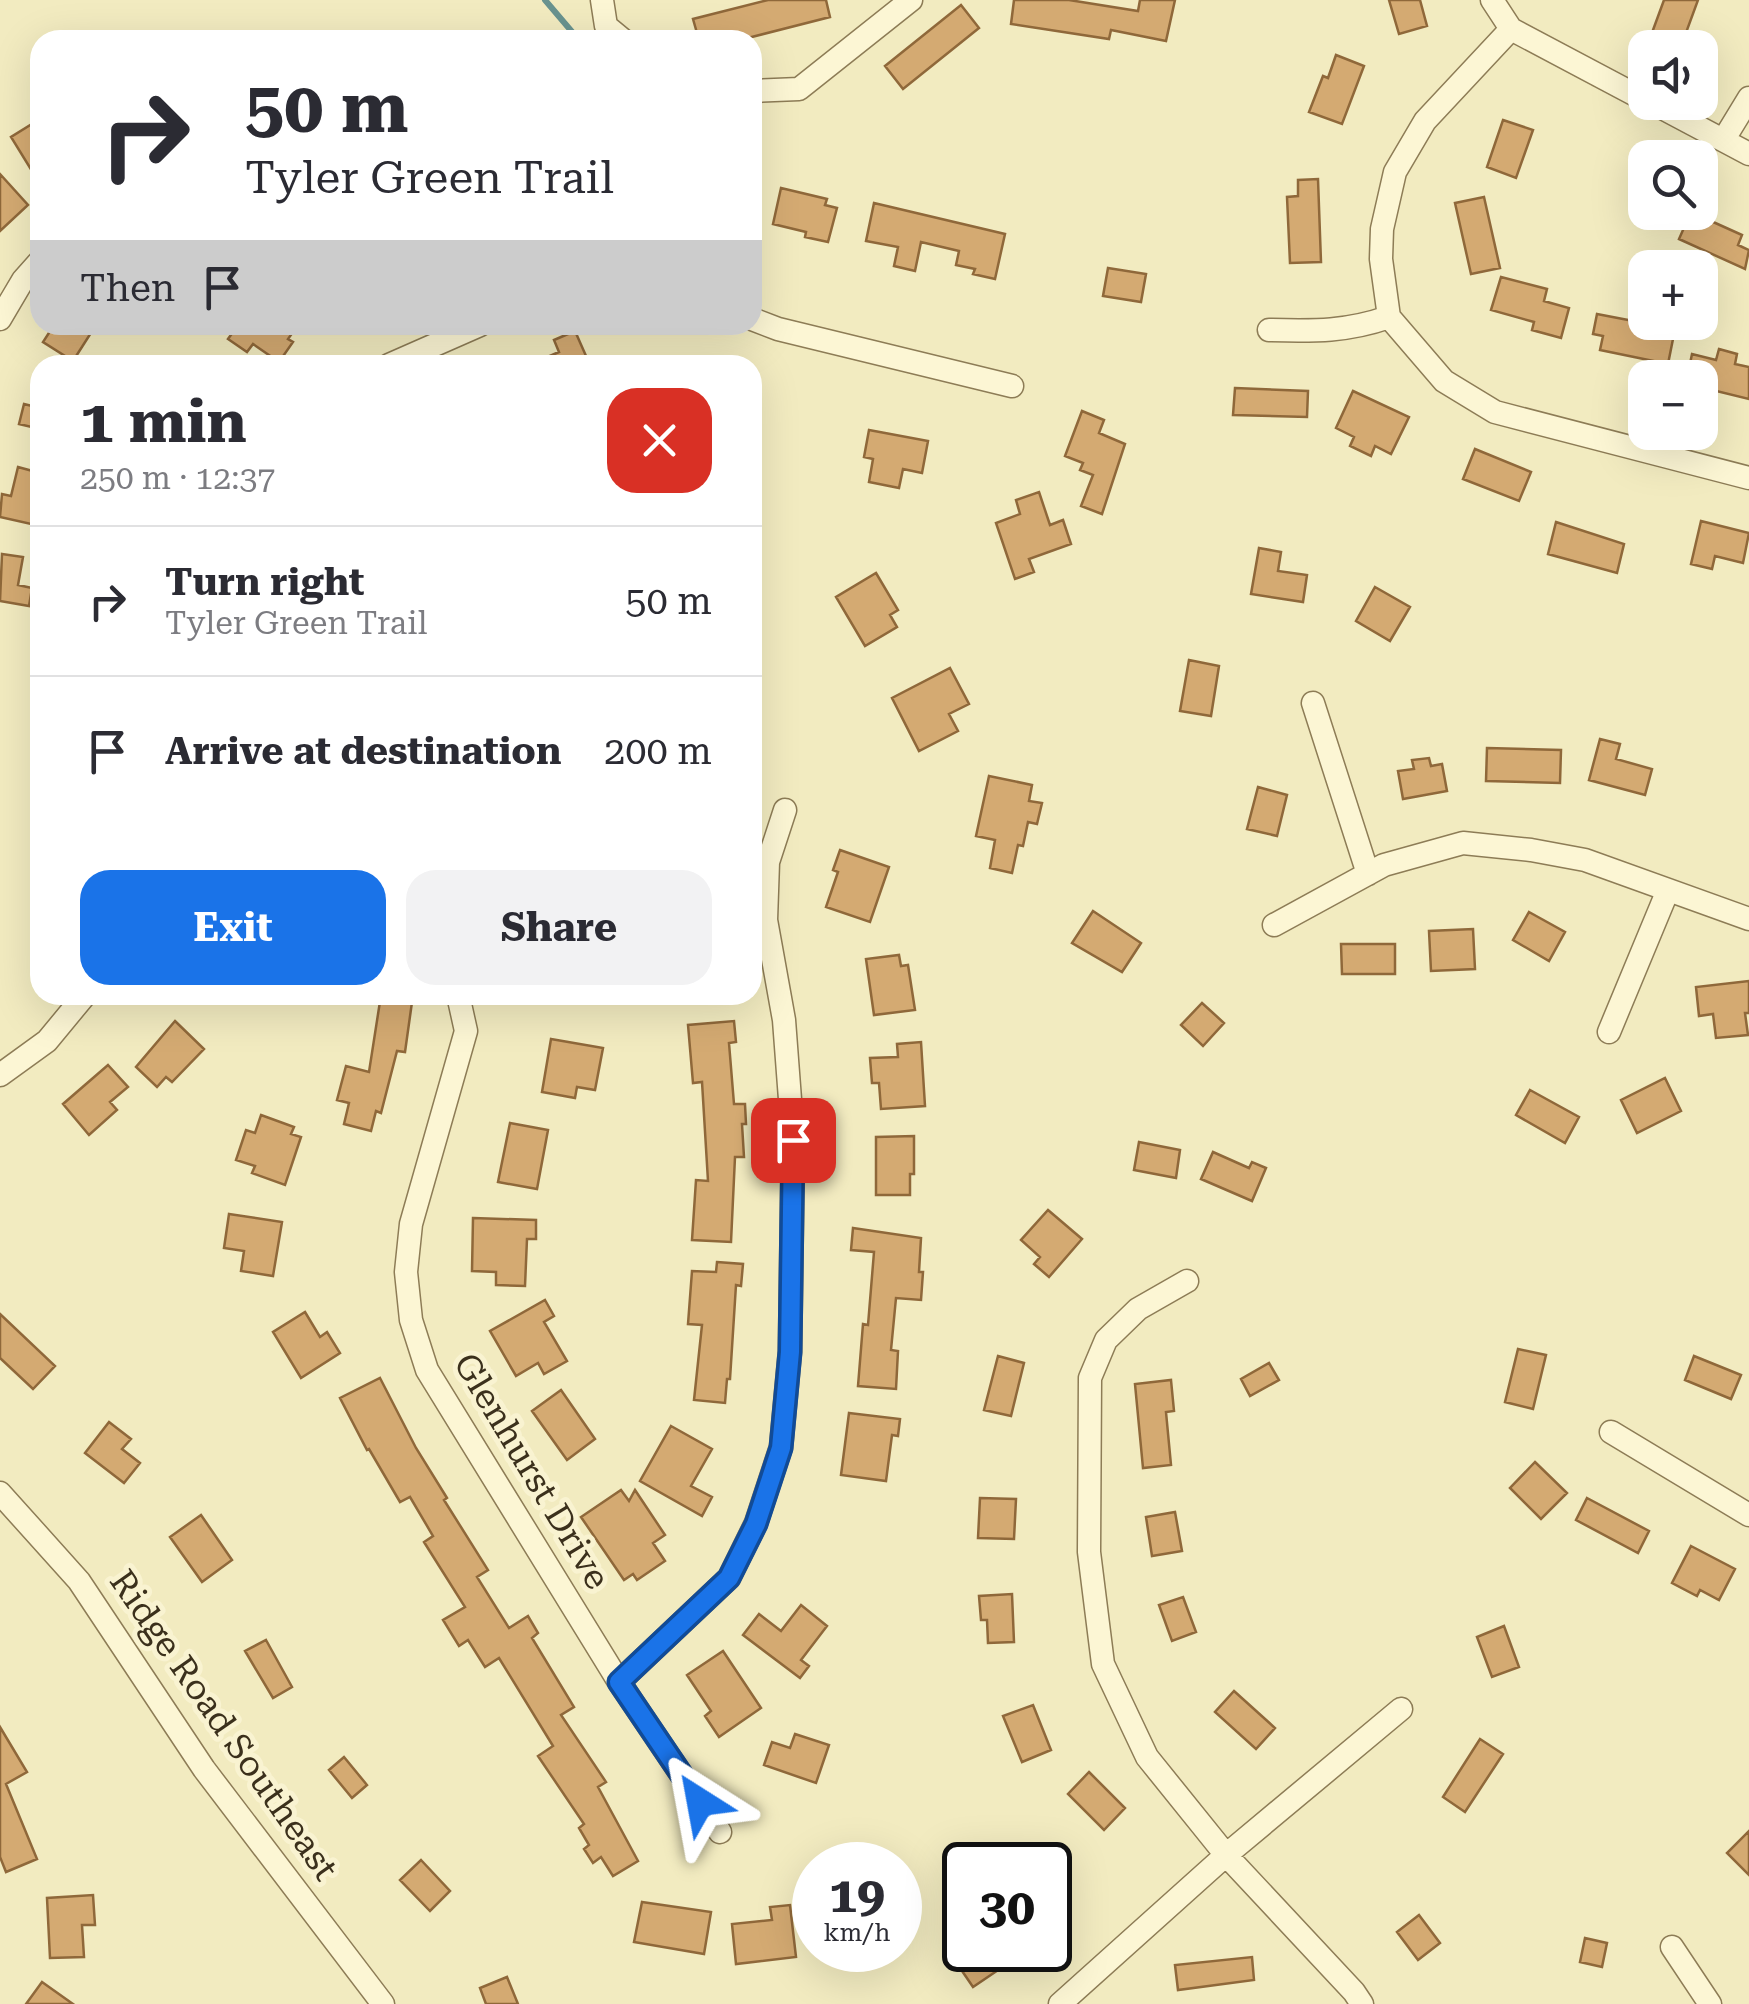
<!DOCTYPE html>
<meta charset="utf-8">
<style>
:root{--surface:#fff;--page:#f2f2f3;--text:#2b2b33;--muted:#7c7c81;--line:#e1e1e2;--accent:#1a73e8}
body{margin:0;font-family:"Roboto Serif",serif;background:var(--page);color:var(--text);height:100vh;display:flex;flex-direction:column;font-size:38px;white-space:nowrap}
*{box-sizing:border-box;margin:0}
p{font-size:32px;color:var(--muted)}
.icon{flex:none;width:55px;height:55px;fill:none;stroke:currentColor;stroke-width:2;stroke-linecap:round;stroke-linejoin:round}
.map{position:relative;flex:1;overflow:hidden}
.side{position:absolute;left:30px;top:355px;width:732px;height:650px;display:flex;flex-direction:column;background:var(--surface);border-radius:30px;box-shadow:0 10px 40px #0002}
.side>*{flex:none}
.hud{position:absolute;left:30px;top:30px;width:732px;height:305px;border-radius:30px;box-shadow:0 10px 40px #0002;background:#fff;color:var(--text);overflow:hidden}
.controls{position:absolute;left:1628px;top:30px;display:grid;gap:20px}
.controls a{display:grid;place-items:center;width:90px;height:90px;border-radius:20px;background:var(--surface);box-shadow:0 10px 40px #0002;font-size:50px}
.speed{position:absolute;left:792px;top:1842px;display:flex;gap:20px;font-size:50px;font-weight:700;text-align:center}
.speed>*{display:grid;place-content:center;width:130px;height:130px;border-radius:50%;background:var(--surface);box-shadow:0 10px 40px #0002;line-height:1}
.speed small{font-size:25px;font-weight:400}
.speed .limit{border:5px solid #111;border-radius:15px;background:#fff;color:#111}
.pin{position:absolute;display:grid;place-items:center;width:85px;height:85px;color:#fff;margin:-42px;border-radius:20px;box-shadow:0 5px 15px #0006}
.me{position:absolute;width:110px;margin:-55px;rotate:326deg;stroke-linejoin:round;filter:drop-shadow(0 0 8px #0008)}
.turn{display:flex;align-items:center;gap:35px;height:210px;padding:0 50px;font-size:45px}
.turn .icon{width:130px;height:130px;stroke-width:2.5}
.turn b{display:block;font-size:70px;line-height:85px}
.then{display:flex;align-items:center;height:95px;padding:0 50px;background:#0003;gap:20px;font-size:38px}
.round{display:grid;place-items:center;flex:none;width:105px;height:105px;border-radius:30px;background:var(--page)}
.summary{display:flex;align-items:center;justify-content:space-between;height:170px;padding:0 50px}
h1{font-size:60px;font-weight:700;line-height:75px}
.cta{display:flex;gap:20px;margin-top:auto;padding:20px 50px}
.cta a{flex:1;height:115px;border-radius:30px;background:var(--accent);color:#fff;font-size:40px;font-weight:700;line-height:115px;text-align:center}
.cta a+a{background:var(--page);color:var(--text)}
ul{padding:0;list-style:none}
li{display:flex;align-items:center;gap:30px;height:150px;padding:0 50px;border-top:2px solid var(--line)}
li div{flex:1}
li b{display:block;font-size:38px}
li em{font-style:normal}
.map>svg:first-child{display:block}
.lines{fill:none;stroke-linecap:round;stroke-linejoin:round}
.stream{stroke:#69938f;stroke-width:6}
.building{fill:#d4aa72;stroke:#8f683a;stroke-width:2.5}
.minor-casing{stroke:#8d7c56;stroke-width:25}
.minor{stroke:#fcf6d4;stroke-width:22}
.route-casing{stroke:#114b97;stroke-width:25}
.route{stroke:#1a73e8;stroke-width:18}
.labels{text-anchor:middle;stroke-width:10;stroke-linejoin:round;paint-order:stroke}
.street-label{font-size:35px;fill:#3b301c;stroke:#f9f3d1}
</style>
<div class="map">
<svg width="1749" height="2004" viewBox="0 0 1749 2004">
<rect width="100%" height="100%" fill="#f2ebc0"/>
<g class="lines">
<path class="stream" d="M 545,0 L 579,40"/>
</g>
<path class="building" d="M 768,0 L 826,0 L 830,17 L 740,40 L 699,40 L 693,19 Z
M 1014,0 L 1069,0 L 1138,11 L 1140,0 L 1175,0 L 1166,41 L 1111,30 L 1109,39 L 1011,24 Z
M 1389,0 L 1420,0 L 1427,26 L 1399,34 Z
M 1664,0 L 1698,0 L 1683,41 L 1653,30 Z
M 961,5 L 979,28 L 903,89 L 885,66 Z
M 1336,55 L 1364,66 L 1342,124 L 1309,112 L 1323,76 L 1328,78 Z
M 40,119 L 40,184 L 11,137 Z
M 1503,120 L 1533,130 L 1516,178 L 1487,167 Z
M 0,174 L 28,205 L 0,231 Z
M 1318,179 L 1321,262 L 1290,263 L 1287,197 L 1298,196 L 1298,180 Z
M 781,188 L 827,199 L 825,205 L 837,208 L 828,242 L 805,237 L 806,232 L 773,224 Z
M 1484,197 L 1500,268 L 1471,274 L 1455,203 Z
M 874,203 L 1005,234 L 995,279 L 973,274 L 975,269 L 956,265 L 959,251 L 921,242 L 915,271 L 894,266 L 898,247 L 866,241 Z
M 1691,212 L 1742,235 L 1738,245 L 1749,250 L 1745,269 L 1679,239 Z
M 1108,268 L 1146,274 L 1141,302 L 1103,296 Z
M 1501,277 L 1547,289 L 1544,301 L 1569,308 L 1561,338 L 1532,330 L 1534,322 L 1491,310 Z
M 1597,314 L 1675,329 L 1668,364 L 1600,350 L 1603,336 L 1593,334 Z
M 54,325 L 96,325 L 73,361 L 43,342 Z
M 238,325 L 298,325 L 288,339 L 293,342 L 279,362 L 253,344 L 247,352 L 228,339 Z
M 575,331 L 590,365 L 529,365 L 559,352 L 554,340 Z
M 1719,349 L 1737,354 L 1735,364 L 1749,367 L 1749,399 L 1700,387 L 1700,378 L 1687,378 L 1692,354 L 1716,360 Z
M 1235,388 L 1308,391 L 1307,417 L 1233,415 Z
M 1353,391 L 1409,417 L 1391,454 L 1375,446 L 1371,456 L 1350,446 L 1354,437 L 1336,428 Z
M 24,404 L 40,408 L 40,429 L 19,424 Z
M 1082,411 L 1104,420 L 1099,433 L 1125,444 L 1102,514 L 1081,506 L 1093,475 L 1080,470 L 1083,463 L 1065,456 Z
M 869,430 L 928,441 L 922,473 L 903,469 L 899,488 L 869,482 L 873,459 L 864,457 Z
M 1475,449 L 1531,472 L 1519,501 L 1463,479 Z
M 18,467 L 40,473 L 40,526 L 0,517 L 2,494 L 11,496 Z
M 1039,492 L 1050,525 L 1063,520 L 1071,544 L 1029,559 L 1034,572 L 1015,579 L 996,523 L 1020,514 L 1016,500 Z
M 1701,521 L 1749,533 L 1743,563 L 1715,556 L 1712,569 L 1691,564 Z
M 1556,522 L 1624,544 L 1617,573 L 1548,554 Z
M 1259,548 L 1281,552 L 1278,571 L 1307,575 L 1303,602 L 1251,594 Z
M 2,554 L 23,557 L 18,585 L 32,588 L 29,606 L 0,601 Z
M 876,573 L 898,610 L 890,615 L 897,627 L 865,646 L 836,597 Z
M 1375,587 L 1410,607 L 1390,641 L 1356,621 Z
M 1189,660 L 1219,666 L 1211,716 L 1180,711 Z
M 950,668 L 969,704 L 949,714 L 958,731 L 919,751 L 892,698 Z
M 1600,739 L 1620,744 L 1616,759 L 1652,769 L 1645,795 L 1589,780 Z
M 1487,748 L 1561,750 L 1560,783 L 1486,781 Z
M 1429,758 L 1431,766 L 1442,764 L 1447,791 L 1403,799 L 1398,771 L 1414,769 L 1412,760 Z
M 989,776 L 1032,785 L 1029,801 L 1042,803 L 1037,824 L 1028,822 L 1023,846 L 1018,845 L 1012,873 L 990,868 L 995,840 L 976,836 Z
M 1258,787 L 1287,795 L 1277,836 L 1247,829 Z
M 840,850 L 889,867 L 870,922 L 826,907 L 838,872 L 833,870 Z
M 1093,911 L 1141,943 L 1122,972 L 1072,943 Z
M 1529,912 L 1565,932 L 1549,961 L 1513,940 Z
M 1473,929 L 1475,969 L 1431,971 L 1429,931 Z
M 1341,944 L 1395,944 L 1395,974 L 1342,974 Z
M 899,955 L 901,966 L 908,965 L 915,1010 L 874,1015 L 866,959 Z
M 1749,981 L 1749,1013 L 1745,1013 L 1748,1035 L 1716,1038 L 1713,1014 L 1699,1016 L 1696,987 Z
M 381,995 L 413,995 L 405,1052 L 397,1051 L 381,1113 L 376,1111 L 371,1131 L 344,1124 L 349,1103 L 337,1100 L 346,1066 L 369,1072 Z
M 1202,1003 L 1224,1023 L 1203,1046 L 1181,1025 Z
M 175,1021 L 204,1049 L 172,1082 L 166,1077 L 157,1087 L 136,1067 Z
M 734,1021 L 736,1042 L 729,1043 L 734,1104 L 745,1104 L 746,1124 L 742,1124 L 744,1157 L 735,1157 L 731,1242 L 692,1240 L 696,1180 L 708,1181 L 702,1082 L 693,1083 L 688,1025 Z
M 551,1039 L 603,1048 L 595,1090 L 577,1087 L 575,1098 L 542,1092 Z
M 921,1042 L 925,1106 L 881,1109 L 879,1083 L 872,1083 L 870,1058 L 898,1057 L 897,1044 Z
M 108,1065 L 128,1087 L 110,1102 L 117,1110 L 89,1135 L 63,1104 Z
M 1665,1078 L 1681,1111 L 1637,1133 L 1621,1100 Z
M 1530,1090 L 1579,1117 L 1565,1143 L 1516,1115 Z
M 261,1115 L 294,1127 L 291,1134 L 301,1137 L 285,1185 L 252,1173 L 255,1166 L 236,1160 L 246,1130 L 255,1133 Z
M 510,1123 L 548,1130 L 537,1189 L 498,1182 Z
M 914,1136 L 914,1174 L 910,1174 L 910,1195 L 876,1195 L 876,1137 Z
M 1139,1142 L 1180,1150 L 1176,1178 L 1134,1170 Z
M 1213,1152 L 1249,1168 L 1252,1162 L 1266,1168 L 1252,1201 L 1201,1179 Z
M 1048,1210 L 1082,1239 L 1049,1277 L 1034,1264 L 1040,1257 L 1021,1240 Z
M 229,1214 L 282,1222 L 273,1276 L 241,1271 L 244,1251 L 224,1248 Z
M 473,1218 L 536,1220 L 536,1239 L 527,1239 L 525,1286 L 496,1285 L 496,1272 L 472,1271 Z
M 853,1228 L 921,1238 L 919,1272 L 923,1272 L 921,1300 L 896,1298 L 891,1350 L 898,1351 L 896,1389 L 858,1386 L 863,1324 L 868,1325 L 874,1252 L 851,1250 Z
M 717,1262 L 743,1264 L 741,1286 L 736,1285 L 730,1379 L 727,1379 L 725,1403 L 694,1400 L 702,1325 L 688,1324 L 692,1271 L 716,1272 Z
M 545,1300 L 554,1316 L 544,1322 L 567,1361 L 544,1374 L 538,1363 L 516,1376 L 490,1331 Z
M 305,1312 L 320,1337 L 327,1332 L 340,1353 L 301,1378 L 273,1332 Z
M 0,1314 L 55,1366 L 33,1389 L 0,1358 Z
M 1518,1349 L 1546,1355 L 1533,1409 L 1505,1402 Z
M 998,1356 L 1024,1363 L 1011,1416 L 984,1410 Z
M 1694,1356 L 1741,1375 L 1731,1399 L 1685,1380 Z
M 1269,1363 L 1279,1380 L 1250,1396 L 1241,1379 Z
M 380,1378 L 416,1448 L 447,1498 L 444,1500 L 488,1570 L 477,1577 L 509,1628 L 528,1616 L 538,1633 L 532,1638 L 574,1707 L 561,1715 L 606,1782 L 598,1787 L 638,1861 L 613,1876 L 601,1857 L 593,1863 L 584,1849 L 589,1845 L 579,1828 L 584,1824 L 538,1756 L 553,1746 L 499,1658 L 485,1667 L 468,1640 L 459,1646 L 443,1620 L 465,1607 L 424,1542 L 433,1536 L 410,1497 L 400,1502 L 369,1449 L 367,1450 L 340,1398 Z
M 1171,1380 L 1174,1411 L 1166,1412 L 1171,1465 L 1143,1468 L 1135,1384 Z
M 561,1390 L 595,1439 L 567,1460 L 532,1411 Z
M 849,1413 L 900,1419 L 898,1436 L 892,1435 L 886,1481 L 841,1475 Z
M 109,1422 L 131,1439 L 122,1449 L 140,1463 L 124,1483 L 85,1453 Z
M 671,1426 L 712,1449 L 691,1486 L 712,1497 L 702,1516 L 640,1481 Z
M 1535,1462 L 1567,1493 L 1541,1519 L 1510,1488 Z
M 621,1490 L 629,1501 L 635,1490 L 665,1535 L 653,1543 L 665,1561 L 637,1580 L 633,1574 L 624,1580 L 581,1517 Z
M 980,1498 L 1016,1499 L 1014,1539 L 978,1538 Z
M 1587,1498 L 1649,1531 L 1638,1553 L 1576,1520 Z
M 1175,1512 L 1182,1551 L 1152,1556 L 1146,1517 Z
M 201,1515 L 232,1560 L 202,1582 L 170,1537 Z
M 1691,1546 L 1735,1569 L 1719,1600 L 1700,1590 L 1697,1596 L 1672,1583 Z
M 1012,1594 L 1014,1642 L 988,1643 L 987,1620 L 981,1620 L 979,1596 Z
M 1183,1597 L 1196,1632 L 1172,1641 L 1159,1605 Z
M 801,1605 L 827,1626 L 801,1660 L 809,1666 L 800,1678 L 743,1635 L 759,1614 L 781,1631 Z
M 1504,1626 L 1519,1667 L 1492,1677 L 1477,1637 Z
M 266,1640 L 292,1687 L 273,1698 L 245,1651 Z
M 723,1651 L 761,1708 L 719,1737 L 705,1716 L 711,1711 L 687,1675 Z
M 1234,1691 L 1275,1728 L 1256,1749 L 1215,1712 Z
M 1033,1705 L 1051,1750 L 1022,1762 L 1003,1716 Z
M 0,1727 L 27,1772 L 6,1784 L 37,1859 L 6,1872 L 0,1857 Z
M 795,1734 L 829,1745 L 816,1783 L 764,1765 L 772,1742 L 790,1748 Z
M 1480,1739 L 1503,1754 L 1465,1812 L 1443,1797 Z
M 344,1757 L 367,1785 L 352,1798 L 329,1770 Z
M 1089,1772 L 1125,1808 L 1104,1830 L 1068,1794 Z
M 1749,1831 L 1749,1875 L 1727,1853 Z
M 421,1860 L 450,1891 L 430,1911 L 400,1880 Z
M 1050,1872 L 1070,1886 L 1050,1915 Z
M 93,1895 L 95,1925 L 82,1925 L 84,1957 L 50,1958 L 47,1898 Z
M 642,1902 L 711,1912 L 704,1954 L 634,1942 Z
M 790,1905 L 796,1957 L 736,1964 L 732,1924 L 772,1920 L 770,1907 Z
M 1419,1915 L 1440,1943 L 1418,1960 L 1397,1932 Z
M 1585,1938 L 1607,1943 L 1602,1967 L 1580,1962 Z
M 980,1950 L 1001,1950 L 1010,1962 L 973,1987 L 958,1965 Z
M 1252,1957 L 1254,1980 L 1178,1990 L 1175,1965 Z
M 507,1977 L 518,2004 L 486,2004 L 480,1988 Z
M 42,1982 L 73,2004 L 26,2004 Z"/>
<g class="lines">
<g class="minor-casing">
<path id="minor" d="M 602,0 L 606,26 L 623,40
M 1492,0 L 1511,29 L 1645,100
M 1511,29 L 1425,121 L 1395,172 L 1382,229 L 1381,259 L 1389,317 L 1444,381 L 1495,412 L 1749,478
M 752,91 L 799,89 L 911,0
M 1651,102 L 1749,154
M 1724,139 L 1749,98
M 0,319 L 23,280 L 40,261
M 752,319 L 778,329 L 1012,386
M 1269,330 C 1314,331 1346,332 1389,317
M 389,365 L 480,325
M 1313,703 L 1368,874
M 1274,925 L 1384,865 L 1463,843 L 1531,850 L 1585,860 L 1749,919
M 458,995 L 466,1031 L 411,1224 L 406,1272 L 411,1320 L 427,1370 L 619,1682 L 720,1832
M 1609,1032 L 1668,890
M 0,1075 L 47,1041 L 85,995
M 1187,1281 L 1138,1309 L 1106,1340 L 1090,1378 L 1089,1552 L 1103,1664 L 1147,1757 L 1226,1855 L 1354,1992 L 1362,2004
M 1611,1432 L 1749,1515
M 0,1493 L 79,1581 L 204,1769 L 383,2004
M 619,1682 L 729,1578 L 756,1523 L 781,1447 L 790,1351 L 793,1139 L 784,1020 L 766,920 L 768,862 L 785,810
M 1672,1947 L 1710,2004
M 1060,2004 L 1226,1855 L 1401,1709"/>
</g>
<use href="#minor" class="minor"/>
</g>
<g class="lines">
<g class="route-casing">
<path id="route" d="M 700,1802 L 619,1682 L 729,1578 L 756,1524 L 781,1448 L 790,1352 L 793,1140"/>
</g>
<use href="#route" class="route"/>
</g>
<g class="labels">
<g class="street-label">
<text transform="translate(532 1471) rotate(59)" y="12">Glenhurst Drive</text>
<text transform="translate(224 1725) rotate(55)" y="12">Ridge Road Southeast</text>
</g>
</g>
</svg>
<div class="controls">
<a><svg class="icon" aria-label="sound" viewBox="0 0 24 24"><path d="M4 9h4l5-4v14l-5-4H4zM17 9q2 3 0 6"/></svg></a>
<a><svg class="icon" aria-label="search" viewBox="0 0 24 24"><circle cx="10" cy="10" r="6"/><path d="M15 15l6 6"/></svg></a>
<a>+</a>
<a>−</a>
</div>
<div class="speed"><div>19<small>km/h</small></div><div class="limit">30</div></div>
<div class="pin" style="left:793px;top:1140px;background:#d93025"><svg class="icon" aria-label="arrive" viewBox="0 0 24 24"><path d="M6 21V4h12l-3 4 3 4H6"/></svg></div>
<svg class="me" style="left:700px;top:1802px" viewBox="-20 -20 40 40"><path d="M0-17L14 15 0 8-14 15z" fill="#1a73e8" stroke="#fff" stroke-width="4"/></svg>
<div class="hud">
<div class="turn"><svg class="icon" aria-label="right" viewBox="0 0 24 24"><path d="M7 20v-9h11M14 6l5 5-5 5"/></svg><div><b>50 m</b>Tyler Green Trail</div></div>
<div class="then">Then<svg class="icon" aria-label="arrive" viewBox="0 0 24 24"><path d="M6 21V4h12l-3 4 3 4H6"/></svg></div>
</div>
<section class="side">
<div class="summary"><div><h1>1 min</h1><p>250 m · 12:37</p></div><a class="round" style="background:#d93025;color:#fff"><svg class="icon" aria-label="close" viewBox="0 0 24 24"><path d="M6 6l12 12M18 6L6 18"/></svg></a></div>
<ul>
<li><svg class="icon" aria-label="right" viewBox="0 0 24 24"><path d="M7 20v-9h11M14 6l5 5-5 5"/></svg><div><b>Turn right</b><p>Tyler Green Trail</p></div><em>50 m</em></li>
<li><svg class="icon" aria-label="arrive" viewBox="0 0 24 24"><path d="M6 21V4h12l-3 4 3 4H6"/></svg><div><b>Arrive at destination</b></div><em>200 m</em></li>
</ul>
<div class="cta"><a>Exit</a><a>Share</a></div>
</section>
</div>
